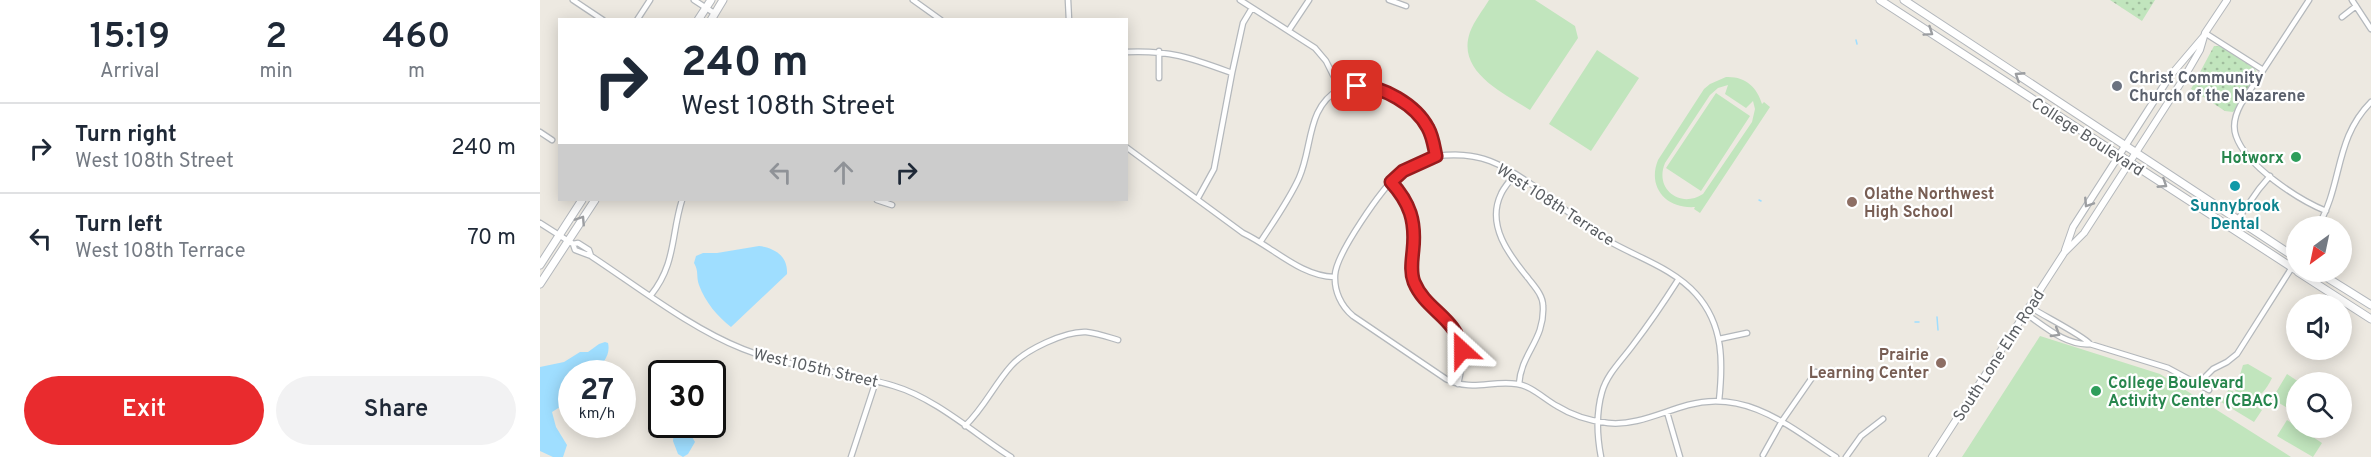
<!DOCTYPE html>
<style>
:root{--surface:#fff;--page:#f2f2f3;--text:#1f2937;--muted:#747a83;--line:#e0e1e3;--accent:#e92b2e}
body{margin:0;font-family:Overpass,sans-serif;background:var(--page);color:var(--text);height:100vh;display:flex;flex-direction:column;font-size:22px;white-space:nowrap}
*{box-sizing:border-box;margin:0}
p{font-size:20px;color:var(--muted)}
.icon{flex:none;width:33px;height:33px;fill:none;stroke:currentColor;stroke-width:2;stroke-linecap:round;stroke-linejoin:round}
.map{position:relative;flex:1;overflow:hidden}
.details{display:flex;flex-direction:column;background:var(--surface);width:540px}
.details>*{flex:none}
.hud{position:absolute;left:18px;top:18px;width:570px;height:183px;border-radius:0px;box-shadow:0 3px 15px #0003;background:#fff;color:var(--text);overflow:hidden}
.needle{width:39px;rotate:213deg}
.buttons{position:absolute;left:1746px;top:216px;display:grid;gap:12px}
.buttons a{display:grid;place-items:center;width:66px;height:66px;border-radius:50%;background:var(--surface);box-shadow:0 3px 15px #0003;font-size:30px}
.speed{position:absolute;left:18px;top:360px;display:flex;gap:12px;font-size:30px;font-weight:700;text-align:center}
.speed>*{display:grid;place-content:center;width:78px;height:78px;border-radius:50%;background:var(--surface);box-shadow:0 3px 15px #0003;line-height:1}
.speed small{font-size:15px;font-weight:400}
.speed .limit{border:3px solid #111;border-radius:9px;background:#fff;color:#111}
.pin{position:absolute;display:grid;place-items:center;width:51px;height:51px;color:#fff;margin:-26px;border-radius:12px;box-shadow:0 3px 9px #0006}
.me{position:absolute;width:66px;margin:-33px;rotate:336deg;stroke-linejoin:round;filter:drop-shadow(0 0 4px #0008)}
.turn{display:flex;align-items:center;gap:21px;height:126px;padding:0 24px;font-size:27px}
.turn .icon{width:78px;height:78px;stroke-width:2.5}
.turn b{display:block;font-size:42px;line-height:51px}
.lanes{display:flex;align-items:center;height:57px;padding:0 24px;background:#0003;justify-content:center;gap:30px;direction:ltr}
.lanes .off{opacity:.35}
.eta{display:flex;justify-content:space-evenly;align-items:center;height:102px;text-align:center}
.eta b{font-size:36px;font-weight:600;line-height:42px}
.primary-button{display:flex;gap:12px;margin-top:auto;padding:12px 24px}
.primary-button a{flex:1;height:69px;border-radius:36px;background:var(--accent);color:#fff;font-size:24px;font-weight:600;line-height:69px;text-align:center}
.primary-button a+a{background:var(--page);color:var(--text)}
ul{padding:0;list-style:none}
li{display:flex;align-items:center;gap:18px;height:90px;padding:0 24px;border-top:2px solid var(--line)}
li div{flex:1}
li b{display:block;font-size:22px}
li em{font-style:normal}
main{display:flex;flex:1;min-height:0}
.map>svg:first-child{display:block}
.grass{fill:url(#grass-dots)}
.park{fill:#c1e5bd;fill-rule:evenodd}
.water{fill:#9fdeff}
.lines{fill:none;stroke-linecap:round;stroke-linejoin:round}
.stream{stroke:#9fdeff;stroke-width:1.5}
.minor-casing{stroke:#b4b8bc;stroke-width:7}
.tertiary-casing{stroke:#b4b8bc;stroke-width:8}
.secondary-casing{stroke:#b3b7bc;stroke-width:9}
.minor{stroke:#fff;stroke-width:4.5}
.tertiary{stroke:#fff;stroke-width:6}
.secondary{stroke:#fff;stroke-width:7}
.oneway{stroke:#9c9ea1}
.route-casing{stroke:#971c1e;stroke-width:15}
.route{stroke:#e92b2e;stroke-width:10}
.worship-dot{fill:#6b7280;stroke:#fff;stroke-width:2}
.leisure-dot{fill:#2e9e5b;stroke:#fff;stroke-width:2}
.culture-dot{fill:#0f9aa8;stroke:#fff;stroke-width:2}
.education-dot{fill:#8d6e63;stroke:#fff;stroke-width:2}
.labels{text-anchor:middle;stroke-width:4.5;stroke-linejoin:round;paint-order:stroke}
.worship-label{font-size:16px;font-weight:bold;fill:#5b616d;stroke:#fff;text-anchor:start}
.street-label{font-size:16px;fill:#5a5e62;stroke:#fff}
.leisure-label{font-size:16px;font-weight:bold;fill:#27864d;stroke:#fff;text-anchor:end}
.education-label{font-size:16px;font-weight:bold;fill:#785e54;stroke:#fff;text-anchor:start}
.culture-label{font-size:16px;font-weight:bold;fill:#0d838f;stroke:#fff}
</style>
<main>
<section class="details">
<div class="eta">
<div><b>15:19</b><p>Arrival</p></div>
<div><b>2</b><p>min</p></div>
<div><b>460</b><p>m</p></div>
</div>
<ul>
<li><svg class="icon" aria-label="right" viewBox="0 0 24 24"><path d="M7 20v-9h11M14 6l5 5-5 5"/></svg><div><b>Turn right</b><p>West 108th Street</p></div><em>240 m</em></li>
<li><svg class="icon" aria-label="left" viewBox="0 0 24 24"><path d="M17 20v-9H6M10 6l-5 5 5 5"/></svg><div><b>Turn left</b><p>West 108th Terrace</p></div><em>70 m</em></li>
</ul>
<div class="primary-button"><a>Exit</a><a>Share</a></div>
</section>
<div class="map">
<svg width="1831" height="457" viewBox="0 0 1831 457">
<defs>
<pattern id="grass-dots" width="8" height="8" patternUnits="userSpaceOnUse" patternTransform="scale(1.5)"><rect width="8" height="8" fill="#c1e5bd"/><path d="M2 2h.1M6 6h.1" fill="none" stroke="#a0bd9d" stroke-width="1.8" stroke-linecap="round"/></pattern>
</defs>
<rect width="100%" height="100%" fill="#ede9e1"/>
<path class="grass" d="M 1570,0 L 1615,0 L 1602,21 Z
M 1674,46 L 1680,46 L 1715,69 L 1717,74 L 1693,112 L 1685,111 L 1651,89 Z"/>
<path class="park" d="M 949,0 L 995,0 L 1035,26 L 1038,38 L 990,110 C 964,93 916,72 930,32 C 934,21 943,10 949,0 Z
M 1057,50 L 1099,78 L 1051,151 L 1009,124 Z
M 1186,77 C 1205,76 1217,87 1222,104 L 1224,102 L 1230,107 L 1160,213 L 1154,209 L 1155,207 C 1126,209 1107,187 1118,160 L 1164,89 L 1170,84 ZM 1188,85 L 1185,94 L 1206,108 L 1213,101 L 1215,109 L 1212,122 L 1163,194 C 1140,209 1114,189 1125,163 L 1170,95 L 1178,88 Z
M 1176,93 L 1210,116 L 1161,191 L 1126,168 Z
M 1500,336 L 1620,374 L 1751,457 L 1422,457 Z
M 1708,364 L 1732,378 C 1722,398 1715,402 1695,391 L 1703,365 Z
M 1747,374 L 1759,382 L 1756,382 L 1756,413 L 1732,399 Z
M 1689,389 L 1722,410 L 1714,422 L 1681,402 Z
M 1747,420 L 1782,443 L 1773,457 L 1737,436 Z"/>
<path class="water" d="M 219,246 C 235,248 248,256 247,274 L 191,327 C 178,317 165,302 159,285 C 156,277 159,271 154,263 L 156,256 L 163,253 L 177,253 Z
M 65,342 L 68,343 C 71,355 62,365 54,373 L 32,374 L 31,400 L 12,412 L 16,427 L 27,445 L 23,457 L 13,457 L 0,451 L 0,367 L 24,362 L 40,352 L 48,352 L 59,344 Z
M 142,430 L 150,433 L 155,442 L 148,454 L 143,457 L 138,454 L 133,441 L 134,431 Z"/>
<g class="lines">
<path class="stream" d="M 1316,40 L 1317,44
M 1219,200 L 1221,201
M 1397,317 L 1398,330
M 1375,322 L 1379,322"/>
<g class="minor-casing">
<path id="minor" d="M 33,0 L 63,20
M 154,0 L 174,13
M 373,0 L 401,20
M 528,0 L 529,20
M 700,0 L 775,48 L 786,61 L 800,89 C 809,86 819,84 828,86 C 849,90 879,109 889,129 C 893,137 894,147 896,156 C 915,154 932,154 950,161 C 989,176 1030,217 1067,240 C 1096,257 1133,268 1156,294 C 1184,325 1183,363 1179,401
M 849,0 L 866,6
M 1769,0 L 1701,104 C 1695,115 1692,125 1696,136 C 1706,166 1759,200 1786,211
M 1812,0 L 1831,29
M 1802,17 L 1816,6
M 97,20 L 110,0
M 749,30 L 769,0
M 1665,33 L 1723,70
M 619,51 L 619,78
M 586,52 C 631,50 651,58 692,73 L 703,23 L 712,8
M 0,132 L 12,140
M 586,147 L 703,233 C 733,247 760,276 794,277
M 896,156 C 883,159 869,165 859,174 C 842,188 796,254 795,275 C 794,291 801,306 813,316 L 906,379 C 932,392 951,380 977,384 C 992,386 1004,399 1017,406 C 1033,416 1050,421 1068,423 C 1095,426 1122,412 1148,405 C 1207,389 1250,427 1296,457
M 974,175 C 970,181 964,187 961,194 C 946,225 969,255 988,278 C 994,286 1003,295 1003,306 C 1005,340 981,353 979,384
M 851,182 C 870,203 876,221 873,249 C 872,258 870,268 872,277 C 884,326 937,311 918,384
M 658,198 L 674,169 L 692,73
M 337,200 L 352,205
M 1698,219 L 1719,189 L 1730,176
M 0,223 L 33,244 L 38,243 L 49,250 L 51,256
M 1778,226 C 1803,184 1794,139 1831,102
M 721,241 C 734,221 749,200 759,178 C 773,147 766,107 800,89
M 33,244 L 35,250 L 51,256 C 98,287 152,329 203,349 C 251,368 305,371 354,386 C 395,398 435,434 471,457
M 111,295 C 136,264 131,235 142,200
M 1490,307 C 1502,315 1544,336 1550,344
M 1485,313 C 1504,326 1526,346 1550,344 L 1628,368 L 1669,390
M 1179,339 L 1207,333
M 1659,383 L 1673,369 L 1687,362 L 1697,354 L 1756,261
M 1127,412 L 1140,457
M 425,426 C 444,408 454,385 471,366 C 485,350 525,331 546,332 C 557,333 568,337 578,340
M 1223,455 L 1242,421 L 1276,372
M 311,457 L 336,381
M 1061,457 C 1057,436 1056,413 1062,392 C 1067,374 1082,360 1093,345 C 1109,324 1124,302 1138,280
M 1306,457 L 1321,436 L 1343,419"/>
</g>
<g class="tertiary-casing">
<path id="tertiary" d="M 1525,250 L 1533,227 L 1630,76 L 1664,36
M 1392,457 L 1524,253 L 1544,233 L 1642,81 L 1660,50 L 1665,33 L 1687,0"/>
</g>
<g class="secondary-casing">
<path id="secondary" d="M 1340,0 L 1756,270
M 1364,0 L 1756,258
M 158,20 L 171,0
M 171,20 L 183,0
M 0,265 L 42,200
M 1758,272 L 1831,319
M 1778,272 L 1831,305
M 0,284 L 55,200"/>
</g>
<use href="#minor" class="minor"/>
<use href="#tertiary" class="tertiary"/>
<use href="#secondary" class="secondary"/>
</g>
<defs><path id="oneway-chevron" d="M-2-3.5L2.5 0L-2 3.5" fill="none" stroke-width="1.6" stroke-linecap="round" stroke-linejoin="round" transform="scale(1.5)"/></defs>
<g class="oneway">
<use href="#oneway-chevron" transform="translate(1389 32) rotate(34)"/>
<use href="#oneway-chevron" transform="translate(1479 76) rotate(-147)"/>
<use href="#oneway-chevron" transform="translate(1623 184) rotate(33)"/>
<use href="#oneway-chevron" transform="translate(1548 203) rotate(123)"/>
<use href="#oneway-chevron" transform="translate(41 220) rotate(-57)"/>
<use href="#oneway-chevron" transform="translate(1516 333) rotate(31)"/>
</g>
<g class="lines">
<g class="route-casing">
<path id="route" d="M 817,86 C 842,85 876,105 888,128 C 893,137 894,147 896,156 L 863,171 L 851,182 C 870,203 876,221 873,250 C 872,261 870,272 874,282 C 886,311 916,317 922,350"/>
</g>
<use href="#route" class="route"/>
</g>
<circle class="worship-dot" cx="1577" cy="86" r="6"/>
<g class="leisure-dot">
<circle cx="1756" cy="157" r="6"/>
<circle cx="1556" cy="391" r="6"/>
</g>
<circle class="culture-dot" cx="1695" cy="186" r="6"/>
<g class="education-dot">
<circle cx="1312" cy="202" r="6"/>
<circle cx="1401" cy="363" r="6"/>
</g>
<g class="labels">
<g class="worship-label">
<text x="1589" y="83">Christ Community<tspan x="1589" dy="18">Church of the Nazarene</tspan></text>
</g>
<g class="street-label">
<text transform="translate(1548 136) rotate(33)" y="6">College Boulevard</text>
<text transform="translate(1016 204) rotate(33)" y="6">West 108th Terrace</text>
<text transform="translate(1458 355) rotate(-57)" y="6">South Lone Elm Road</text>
<text transform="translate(276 367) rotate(13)" y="6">West 105th Street</text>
</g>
<g class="leisure-label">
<text x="1744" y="163">Hotworx</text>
<text x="1568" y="388" text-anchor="start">College Boulevard<tspan x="1568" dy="18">Activity Center (CBAC)</tspan></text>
</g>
<g class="education-label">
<text x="1324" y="199">Olathe Northwest<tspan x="1324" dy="18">High School</tspan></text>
<text x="1389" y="360" text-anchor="end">Prairie<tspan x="1389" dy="18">Learning Center</tspan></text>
</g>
<g class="culture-label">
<text x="1695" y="211">Sunnybrook<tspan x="1695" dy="18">Dental</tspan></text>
</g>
</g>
</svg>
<div class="buttons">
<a><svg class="needle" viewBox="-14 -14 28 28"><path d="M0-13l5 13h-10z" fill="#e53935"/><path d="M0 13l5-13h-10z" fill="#747a83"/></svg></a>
<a><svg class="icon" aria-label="sound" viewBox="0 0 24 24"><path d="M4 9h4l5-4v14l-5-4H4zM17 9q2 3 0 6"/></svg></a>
<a><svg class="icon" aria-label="search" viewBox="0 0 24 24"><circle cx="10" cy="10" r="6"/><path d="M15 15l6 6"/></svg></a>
</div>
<div class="speed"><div>27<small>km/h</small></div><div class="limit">30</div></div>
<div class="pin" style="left:817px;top:86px;background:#d93025"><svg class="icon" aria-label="arrive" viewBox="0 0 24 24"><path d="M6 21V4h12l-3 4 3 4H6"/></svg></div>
<svg class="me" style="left:922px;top:350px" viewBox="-20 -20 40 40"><path d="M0-17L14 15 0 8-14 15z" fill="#e92b2e" stroke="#fff" stroke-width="4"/></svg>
<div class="hud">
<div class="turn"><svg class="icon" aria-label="right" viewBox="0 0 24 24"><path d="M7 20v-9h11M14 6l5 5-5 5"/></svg><div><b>240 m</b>West 108th Street</div></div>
<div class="lanes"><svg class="icon off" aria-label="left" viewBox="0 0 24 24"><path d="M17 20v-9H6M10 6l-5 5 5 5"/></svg><svg class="icon off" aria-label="ahead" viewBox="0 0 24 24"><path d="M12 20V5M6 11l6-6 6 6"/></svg><svg class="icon" aria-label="right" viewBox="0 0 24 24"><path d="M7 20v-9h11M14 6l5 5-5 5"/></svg></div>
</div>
</div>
</main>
